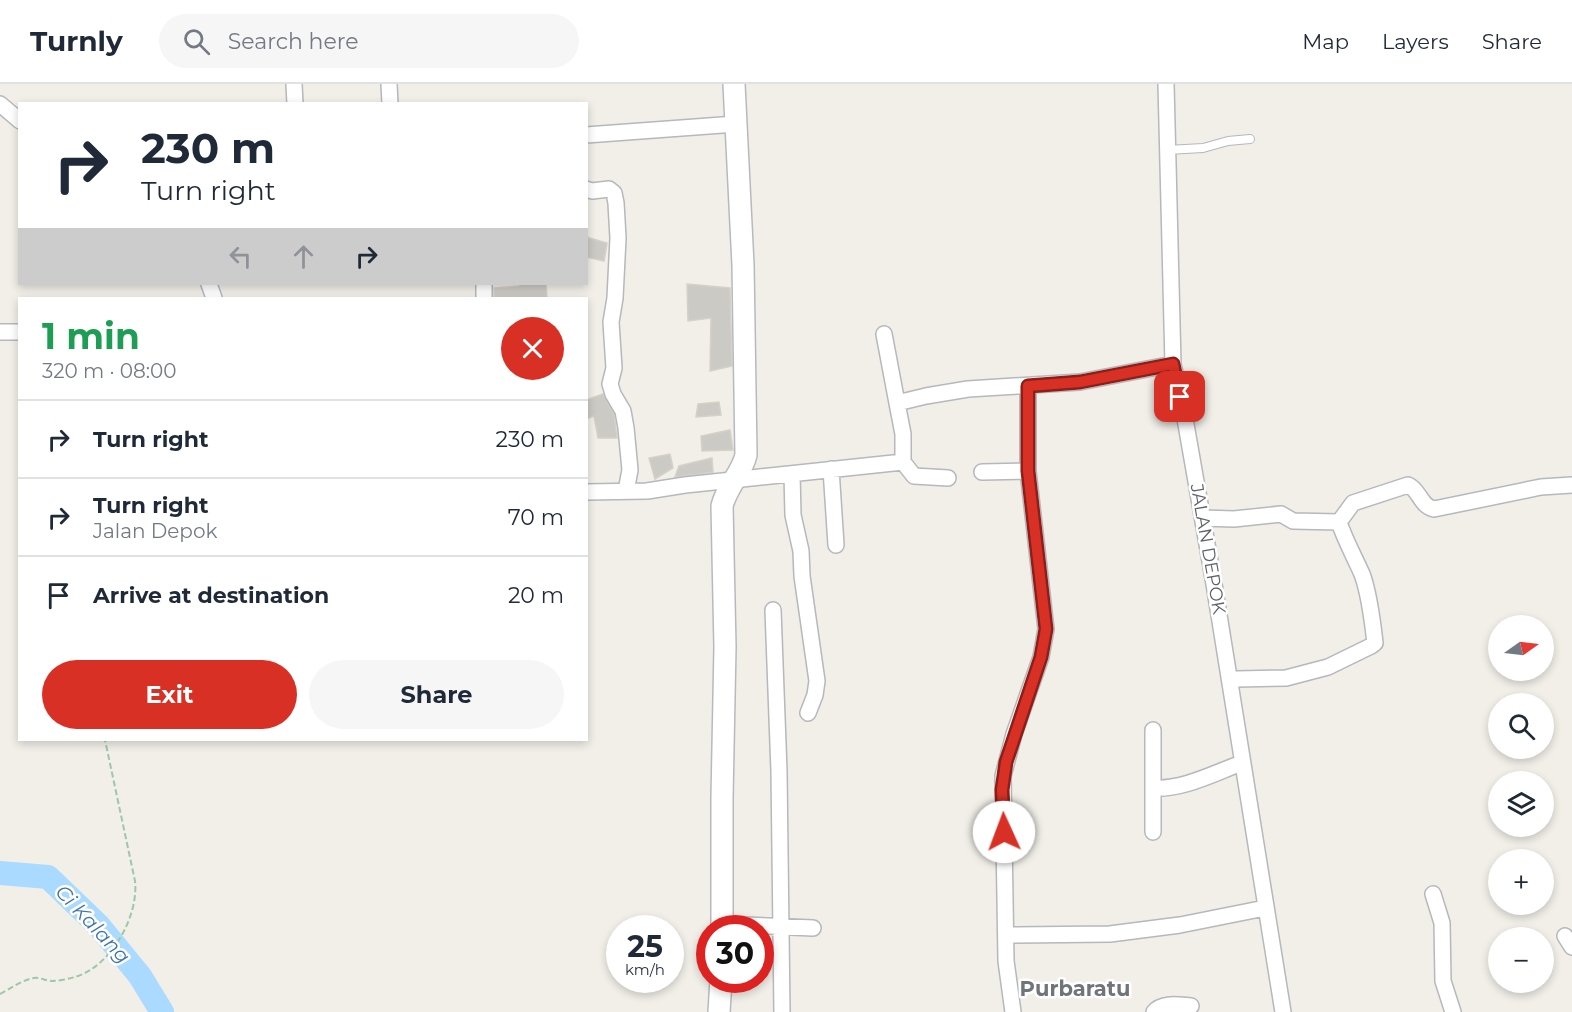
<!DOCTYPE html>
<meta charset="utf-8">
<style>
:root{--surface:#fff;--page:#f6f6f7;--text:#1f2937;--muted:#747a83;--line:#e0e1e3;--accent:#d93025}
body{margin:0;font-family:Montserrat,sans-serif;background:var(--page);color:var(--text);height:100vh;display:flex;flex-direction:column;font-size:22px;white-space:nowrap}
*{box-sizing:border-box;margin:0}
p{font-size:20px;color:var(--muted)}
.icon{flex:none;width:33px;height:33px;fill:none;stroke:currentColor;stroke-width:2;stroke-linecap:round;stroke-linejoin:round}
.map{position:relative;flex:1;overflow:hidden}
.drawer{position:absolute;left:18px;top:213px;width:570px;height:444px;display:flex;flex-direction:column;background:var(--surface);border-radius:0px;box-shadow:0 3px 9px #0003}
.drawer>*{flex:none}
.hud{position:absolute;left:18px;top:18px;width:570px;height:183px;border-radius:0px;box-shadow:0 3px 9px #0003;background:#fff;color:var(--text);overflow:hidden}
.needle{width:39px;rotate:76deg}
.controls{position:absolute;left:1488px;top:531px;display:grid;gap:12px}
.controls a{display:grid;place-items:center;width:66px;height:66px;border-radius:50%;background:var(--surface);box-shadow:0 3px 9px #0003;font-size:30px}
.speed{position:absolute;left:606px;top:831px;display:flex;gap:12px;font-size:30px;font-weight:700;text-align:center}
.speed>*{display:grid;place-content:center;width:78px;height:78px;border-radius:50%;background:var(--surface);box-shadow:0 3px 9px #0003;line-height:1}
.speed small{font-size:15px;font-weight:400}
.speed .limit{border:9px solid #d22;background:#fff;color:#111}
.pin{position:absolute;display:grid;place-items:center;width:51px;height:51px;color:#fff;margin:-26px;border-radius:12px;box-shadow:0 3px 9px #0006}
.me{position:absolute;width:66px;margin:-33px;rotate:358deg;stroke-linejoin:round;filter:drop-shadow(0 0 4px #0008)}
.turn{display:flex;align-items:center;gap:21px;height:126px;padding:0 24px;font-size:27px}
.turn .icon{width:78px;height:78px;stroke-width:2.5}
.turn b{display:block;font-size:42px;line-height:51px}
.lanes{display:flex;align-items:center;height:57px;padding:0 24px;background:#0003;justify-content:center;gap:30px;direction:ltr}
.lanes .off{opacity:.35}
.round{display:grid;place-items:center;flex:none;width:63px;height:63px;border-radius:32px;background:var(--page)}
.overview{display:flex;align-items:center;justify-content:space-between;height:102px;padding:0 24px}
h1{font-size:36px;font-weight:700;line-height:45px;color:#1e9e55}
.action{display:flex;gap:12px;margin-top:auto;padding:12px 24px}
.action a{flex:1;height:69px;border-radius:36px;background:var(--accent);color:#fff;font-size:24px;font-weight:700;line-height:69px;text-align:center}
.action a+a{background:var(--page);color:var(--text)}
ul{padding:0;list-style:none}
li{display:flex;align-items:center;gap:18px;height:78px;padding:0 24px;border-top:2px solid var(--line)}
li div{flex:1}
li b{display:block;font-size:22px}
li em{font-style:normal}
header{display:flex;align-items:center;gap:36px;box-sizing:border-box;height:84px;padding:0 30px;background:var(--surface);border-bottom:2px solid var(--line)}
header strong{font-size:28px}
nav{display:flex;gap:33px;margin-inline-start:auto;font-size:21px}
.search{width:420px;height:54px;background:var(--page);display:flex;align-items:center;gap:15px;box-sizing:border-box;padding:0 21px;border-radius:33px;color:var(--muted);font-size:22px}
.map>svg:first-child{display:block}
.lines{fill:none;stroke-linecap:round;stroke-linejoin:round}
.river{stroke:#aadaff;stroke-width:24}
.building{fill:#cccac5;stroke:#d6d1c6;stroke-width:1.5}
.lane-casing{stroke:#b5b8bc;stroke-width:10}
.street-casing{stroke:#b5b8bc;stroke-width:18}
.secondary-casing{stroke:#b6babf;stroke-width:24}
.path{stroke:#9cc7a9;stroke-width:2;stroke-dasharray:6 3;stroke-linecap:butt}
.lane{stroke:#fff;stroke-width:8}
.street{stroke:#fff;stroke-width:15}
.secondary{stroke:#fff;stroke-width:21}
.route-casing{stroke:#8d1f18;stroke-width:15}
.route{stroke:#d93025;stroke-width:10}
.labels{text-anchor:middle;stroke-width:5;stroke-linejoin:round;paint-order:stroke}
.street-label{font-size:18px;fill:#5f6368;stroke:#fff}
.water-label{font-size:20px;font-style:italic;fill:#4174aa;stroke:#fff}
.quarter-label{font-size:21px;font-weight:bold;fill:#70757a;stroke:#fff}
</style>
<header>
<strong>Turnly</strong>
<div class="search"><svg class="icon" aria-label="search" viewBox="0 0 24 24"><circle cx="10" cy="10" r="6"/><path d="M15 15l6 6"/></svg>Search here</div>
<nav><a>Map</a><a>Layers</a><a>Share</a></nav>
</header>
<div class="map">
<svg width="1572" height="928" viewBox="0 0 1572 928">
<rect width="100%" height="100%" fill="#f1efe8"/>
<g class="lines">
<path class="river" d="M 0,789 L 48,793 L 99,842 L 140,892 L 162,928"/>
</g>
<path class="building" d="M 586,153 L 607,159 L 604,177 L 586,173 Z
M 519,200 L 546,200 L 547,214 L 494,214 L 494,204 L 519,202 Z
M 687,200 L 730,204 L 732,282 L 710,287 L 711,234 L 688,237 Z
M 603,310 L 614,330 L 617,354 L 598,354 L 594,332 L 586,335 L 586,316 Z
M 719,318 L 721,331 L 696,333 L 698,320 Z
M 730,346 L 733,366 L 702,367 L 701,352 Z
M 670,370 L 673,384 L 655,395 L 649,374 Z
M 712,374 L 713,388 L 675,393 L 679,382 Z"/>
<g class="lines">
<g class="lane-casing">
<path id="lane" d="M 1167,66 L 1203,64 L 1228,57 L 1250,55"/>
</g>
<g class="street-casing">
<path id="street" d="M 294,0 L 295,20
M 389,0 L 390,20
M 1166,0 L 1173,280 L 1184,329 L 1214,500 L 1283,928
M 0,20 L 20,37
M 586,51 L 736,40
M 586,105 L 592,107 L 609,105 L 614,109 L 616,119 L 618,154 L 615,214 L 611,238 L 614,284 L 610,300 L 613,310 L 623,327 L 626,344 L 630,386 L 626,407
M 209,200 L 214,214
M 484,200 L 484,214
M 0,248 L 20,248
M 884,250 L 897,319
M 903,378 L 914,392 L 948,394
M 831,385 L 836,461
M 982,388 L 1028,387
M 792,390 L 793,431 L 801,467 L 802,492 L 817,597 L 815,611 L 808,629
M 586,408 L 647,407 L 685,401 L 903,378 L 903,350 L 897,319 L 926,312 L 968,305 L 1080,298 L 1173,280
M 1203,434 L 1234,435 L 1281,430 L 1293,437 L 1339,438 C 1345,456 1354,472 1362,490 C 1368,506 1373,541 1375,559 L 1371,562 L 1328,583 L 1286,594 L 1237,595 L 1230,598
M 1339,438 L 1353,419 L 1408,401 C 1420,406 1420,422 1434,425 L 1541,403 L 1572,401
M 773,526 L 779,687 L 782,928
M 1153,704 C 1183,706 1214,689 1242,679
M 1153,748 L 1153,646
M 1433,810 L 1442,839 L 1443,897 L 1453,928
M 722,840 L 813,844
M 1007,851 L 1110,850 L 1180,841 L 1265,824
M 1565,852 L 1572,863
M 1013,928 L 1006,877 L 1003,692 L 1014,650 L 1041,573 L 1046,545 L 1028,387 L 1028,302
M 1154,928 C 1162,918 1178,921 1191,922"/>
</g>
<g class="secondary-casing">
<path id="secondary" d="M 722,844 L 722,714 L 725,563 L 722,422 C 727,402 742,389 746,371 L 743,181 L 734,0
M 719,928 L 721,896"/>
</g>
<path class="path" d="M 0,910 C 10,905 22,896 34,894 C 40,893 46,897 52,897 C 59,897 68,895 75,893 C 110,883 139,833 135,797 L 105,656"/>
<use href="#lane" class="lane"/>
<use href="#street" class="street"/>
<use href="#secondary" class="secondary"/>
</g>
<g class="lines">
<g class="route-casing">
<path id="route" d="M 1004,748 L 1002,706 L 1006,678 L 1041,573 L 1046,545 L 1028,387 L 1028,302 L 1080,298 L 1173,280 L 1180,313"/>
</g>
<use href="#route" class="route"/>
</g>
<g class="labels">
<g class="street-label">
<text transform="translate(1208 465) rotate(80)" y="6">JALAN DEPOK</text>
</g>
<g class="water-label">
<text transform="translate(93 840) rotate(47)" y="7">Ci Kalang</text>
</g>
<g class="quarter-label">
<text x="1075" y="912">Purbaratu</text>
</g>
</g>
</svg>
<div class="controls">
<a><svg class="needle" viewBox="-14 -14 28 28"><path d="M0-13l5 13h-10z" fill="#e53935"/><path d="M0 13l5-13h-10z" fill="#747a83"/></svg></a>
<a><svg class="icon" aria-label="search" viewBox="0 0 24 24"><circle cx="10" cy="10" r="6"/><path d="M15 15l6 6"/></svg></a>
<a><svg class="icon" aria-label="layers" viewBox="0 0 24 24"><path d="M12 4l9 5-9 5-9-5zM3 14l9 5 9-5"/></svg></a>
<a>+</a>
<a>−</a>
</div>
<div class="speed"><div>25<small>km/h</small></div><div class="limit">30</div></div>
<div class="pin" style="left:1180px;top:313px;background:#d93025"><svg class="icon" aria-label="arrive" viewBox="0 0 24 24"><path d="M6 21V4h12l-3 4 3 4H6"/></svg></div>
<svg class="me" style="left:1004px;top:748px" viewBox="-20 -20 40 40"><circle r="19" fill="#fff"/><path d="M0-13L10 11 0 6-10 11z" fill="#d93025"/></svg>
<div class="hud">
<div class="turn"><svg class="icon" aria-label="right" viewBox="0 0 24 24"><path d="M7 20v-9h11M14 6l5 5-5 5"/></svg><div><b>230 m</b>Turn right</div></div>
<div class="lanes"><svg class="icon off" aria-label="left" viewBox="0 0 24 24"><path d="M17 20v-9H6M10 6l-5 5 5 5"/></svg><svg class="icon off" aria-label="ahead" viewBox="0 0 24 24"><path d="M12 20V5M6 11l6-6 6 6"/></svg><svg class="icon" aria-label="right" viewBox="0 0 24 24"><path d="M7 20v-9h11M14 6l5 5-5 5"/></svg></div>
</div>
<section class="drawer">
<div class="overview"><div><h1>1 min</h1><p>320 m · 08:00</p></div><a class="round" style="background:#d93025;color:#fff"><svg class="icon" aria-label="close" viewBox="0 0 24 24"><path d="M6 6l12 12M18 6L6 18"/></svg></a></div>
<ul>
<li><svg class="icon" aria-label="right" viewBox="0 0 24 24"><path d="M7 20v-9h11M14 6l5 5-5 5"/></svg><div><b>Turn right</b></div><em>230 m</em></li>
<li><svg class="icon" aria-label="right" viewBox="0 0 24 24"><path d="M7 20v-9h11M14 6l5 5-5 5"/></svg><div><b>Turn right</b><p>Jalan Depok</p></div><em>70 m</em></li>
<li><svg class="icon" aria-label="arrive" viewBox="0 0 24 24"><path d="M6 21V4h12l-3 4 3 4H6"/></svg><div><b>Arrive at destination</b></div><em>20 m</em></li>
</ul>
<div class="action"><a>Exit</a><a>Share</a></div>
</section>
</div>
